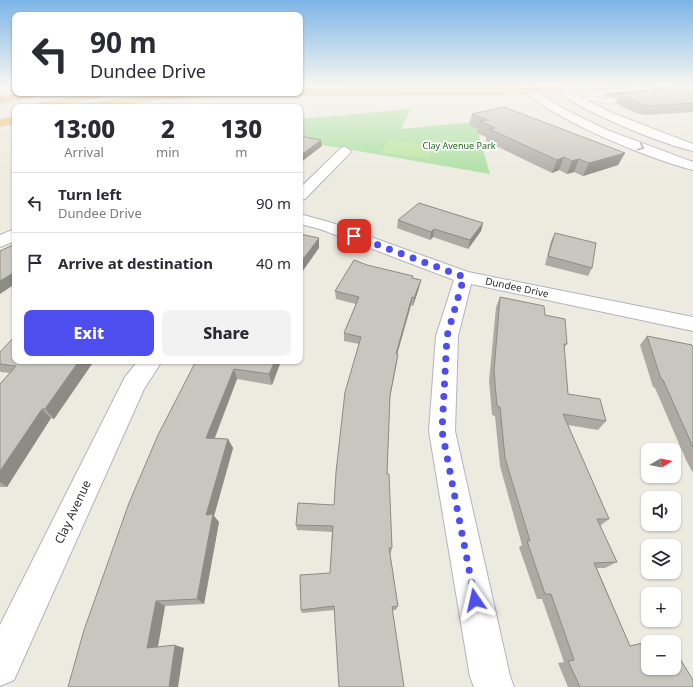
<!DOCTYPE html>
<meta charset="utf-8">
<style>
:root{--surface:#fff;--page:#f2f2f3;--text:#2b2b33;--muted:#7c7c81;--line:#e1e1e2;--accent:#4d4eed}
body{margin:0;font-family:"Noto Sans",sans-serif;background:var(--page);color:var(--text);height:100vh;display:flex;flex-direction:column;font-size:15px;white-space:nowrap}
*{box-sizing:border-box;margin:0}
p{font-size:13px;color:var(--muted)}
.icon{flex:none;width:22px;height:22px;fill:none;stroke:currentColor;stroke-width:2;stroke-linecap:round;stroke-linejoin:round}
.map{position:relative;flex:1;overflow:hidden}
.side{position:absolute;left:12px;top:104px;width:291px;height:260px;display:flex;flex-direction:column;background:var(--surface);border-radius:8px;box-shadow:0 1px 3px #0004}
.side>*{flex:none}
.guide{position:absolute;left:12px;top:12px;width:291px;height:84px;border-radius:8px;box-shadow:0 1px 3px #0004;background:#fff;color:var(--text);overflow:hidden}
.needle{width:26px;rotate:81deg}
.tools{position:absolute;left:641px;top:443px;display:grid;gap:8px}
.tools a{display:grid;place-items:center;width:40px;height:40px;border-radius:8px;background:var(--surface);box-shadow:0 1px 3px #0004;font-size:20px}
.pin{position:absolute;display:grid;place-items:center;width:34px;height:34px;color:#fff;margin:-17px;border-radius:8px;box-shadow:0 2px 6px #0006}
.me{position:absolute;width:44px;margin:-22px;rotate:349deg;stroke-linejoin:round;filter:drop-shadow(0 0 3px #0008)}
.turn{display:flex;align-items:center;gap:14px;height:84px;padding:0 12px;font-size:18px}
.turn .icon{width:52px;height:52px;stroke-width:2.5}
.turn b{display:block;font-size:28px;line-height:34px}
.eta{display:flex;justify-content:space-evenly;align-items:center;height:68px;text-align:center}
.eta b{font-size:24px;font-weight:800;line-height:28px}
.button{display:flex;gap:8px;margin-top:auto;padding:8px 12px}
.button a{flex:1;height:46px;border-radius:8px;background:var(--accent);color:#fff;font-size:16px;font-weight:800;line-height:46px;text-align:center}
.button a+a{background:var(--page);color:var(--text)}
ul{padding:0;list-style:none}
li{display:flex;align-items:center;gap:12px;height:60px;padding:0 12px;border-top:1px solid var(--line)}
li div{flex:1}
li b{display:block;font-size:15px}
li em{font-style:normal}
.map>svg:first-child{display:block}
.green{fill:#abdfa1}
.pitch{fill:#bae59d}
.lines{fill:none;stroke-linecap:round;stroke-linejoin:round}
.service-casing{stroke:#b3b3bf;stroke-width:1}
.minor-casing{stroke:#b3b3bf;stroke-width:2}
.secondary-casing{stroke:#b3b3bf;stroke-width:2}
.motorway-casing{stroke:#c8c8c8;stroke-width:2}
.path-far1{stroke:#c8c8c8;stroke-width:1;stroke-dasharray:1.5 1;stroke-linecap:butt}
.path{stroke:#c8c8c8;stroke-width:1.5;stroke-dasharray:1.5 1;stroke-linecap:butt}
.service{fill:#fff;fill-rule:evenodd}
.minor{fill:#fff;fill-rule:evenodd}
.secondary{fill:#fff;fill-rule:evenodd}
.motorway{fill:#f3bb65;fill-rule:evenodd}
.wall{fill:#adaaa4}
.shaded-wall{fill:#8d8b86}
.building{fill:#c9c6bf;stroke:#8d8b86}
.oneway{stroke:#a0a0a0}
.route{stroke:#4d4eed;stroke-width:7;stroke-dasharray:0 12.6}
.labels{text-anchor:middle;stroke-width:3.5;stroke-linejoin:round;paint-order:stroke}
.far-park-label{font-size:9px;fill:#226520;stroke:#fff}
.street-label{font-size:10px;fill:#2c2c2c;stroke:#fff}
.near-street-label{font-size:12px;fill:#2c2c2c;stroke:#fff}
</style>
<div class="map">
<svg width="693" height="687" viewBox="0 0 693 687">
<rect width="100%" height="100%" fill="#edeae0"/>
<path class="green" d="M 411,109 L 401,129 L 475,122 L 490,174 L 300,141 L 300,119 Z"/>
<path class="pitch" d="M 390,140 L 436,146 L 429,159 L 381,152 Z"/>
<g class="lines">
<g class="service-casing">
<path id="service" d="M 628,84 C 638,84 652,89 660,97 L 606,103 L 592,100 L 576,101 L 573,99 L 590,97 L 588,94 L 595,91 L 635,88 ZM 641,91 L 652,96 L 606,99 L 590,97 Z"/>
</g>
<g class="minor-casing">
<path id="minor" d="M 589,84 L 672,84 L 668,86 L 630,86 L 559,91 L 555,88 L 559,85 Z
M 345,147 L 351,151 L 349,154 L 305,199 L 300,200 L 300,188 L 341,148 Z
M 300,214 L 332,223 L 468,272 L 693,317 L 693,331 L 471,284 L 458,336 L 455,431 L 510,676 L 514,687 L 474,687 L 470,677 L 429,431 L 436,336 L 454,280 L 320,229 L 300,224 Z
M 15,229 L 15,241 L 0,247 L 0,235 Z
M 138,361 L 162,361 L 144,389 L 14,680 L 0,686 L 0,625 L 125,377 Z"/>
</g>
<g class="secondary-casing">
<path id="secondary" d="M 517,84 L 526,84 L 564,109 L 607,130 L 693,162 L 693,170 C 650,159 545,117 517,84 Z
M 549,84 L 558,84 L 607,111 L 693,144 L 693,151 C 662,144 569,107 549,84 Z"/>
</g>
<g class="motorway-casing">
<path id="motorway" d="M 559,85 L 562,86 L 562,90 L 518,94 L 300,95 L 296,93 L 300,93 L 300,89 L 518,88 Z
M 22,93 L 40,93 L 36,96 L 0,103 L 0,97 Z
M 95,93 L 101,93 L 102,95 L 98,98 L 52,107 L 33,107 L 38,104 Z
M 172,93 L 215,93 L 211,96 L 153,100 L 103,107 L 78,107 L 83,104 Z
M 15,117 L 15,123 L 0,126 L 0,120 Z"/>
</g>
<path class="path-far1" d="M 349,131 L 351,129"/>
<path class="path" d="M 301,133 L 314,139
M 346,135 L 350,130"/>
<use href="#service" class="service"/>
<use href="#minor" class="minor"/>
<use href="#secondary" class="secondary"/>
<use href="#motorway" class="motorway"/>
</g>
<path class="wall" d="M 653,84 L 693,84 L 693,112 L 645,115 L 636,113 L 615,103 L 618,97 L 605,97 L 606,94 L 653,91 L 650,88 Z
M 472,114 L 625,153 L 618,165 L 583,176 L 574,172 L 567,174 L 559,170 L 552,173 L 486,141 L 486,137 L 477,133 L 478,129 L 469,125 Z
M 398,220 L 483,223 L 481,231 L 468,249 L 433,237 L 430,240 L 397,228 Z
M 555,233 L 592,268 L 588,276 L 545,265 L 551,241 Z
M 367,265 L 421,280 L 419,288 L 413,306 L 411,305 L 397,354 L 398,354 L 397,363 L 390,398 L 387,474 L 392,548 L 391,553 L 390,553 L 398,606 L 396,610 L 335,610 L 302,613 L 301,610 L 330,573 L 332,532 L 297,530 L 296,525 L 334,505 L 359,344 L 344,341 L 344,333 L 356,304 L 336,299 L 335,291 Z
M 500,297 L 545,315 L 567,344 L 564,348 L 568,394 L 606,421 L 598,430 L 568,425 L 609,519 L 600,526 L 617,562 L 605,568 L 597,568 L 630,646 L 667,637 L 693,687 L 568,687 L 558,663 L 564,662 L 542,599 L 537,599 L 519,547 L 522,545 L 500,466 L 495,416 L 492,415 L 489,381 L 496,307 Z
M 647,336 L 693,347 L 693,473 L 686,460 L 655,388 L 653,387 L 640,345 Z
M 0,352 L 15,361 L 94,361 L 54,419 L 51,418 L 7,487 L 0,487 L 0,384 L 10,373 L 1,372 L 0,371 Z
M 196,361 L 281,361 L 272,385 L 237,379 L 215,438 L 228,439 L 233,448 L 214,516 L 219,522 L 204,604 L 165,606 L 158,647 L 184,648 L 68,687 Z"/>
<path class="shaded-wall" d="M 321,140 L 322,146 L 300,163 L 300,156 Z
M 625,153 L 618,165 L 583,176 L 589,163 Z
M 564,157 L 559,170 L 552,173 L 557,160 Z
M 579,159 L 574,172 L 567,174 L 572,161 Z
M 483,223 L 481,231 L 468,249 L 470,240 Z
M 434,229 L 433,237 L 430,240 L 431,232 Z
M 319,238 L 319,248 L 300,275 L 300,263 Z
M 15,272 L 15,284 L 0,294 L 0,281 Z
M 421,280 L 419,288 L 413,306 L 414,298 Z
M 412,297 L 411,305 L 395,362 L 396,354 Z
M 79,361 L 94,361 L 54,419 L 45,409 Z
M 275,361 L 281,361 L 272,385 L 269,374 Z
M 234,369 L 237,379 L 211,447 L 206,438 Z
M 42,409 L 51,418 L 7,487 L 0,482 L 0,471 Z
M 228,439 L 233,448 L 214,516 L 219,522 L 204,604 L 197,599 L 206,515 Z
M 156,601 L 165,606 L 157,651 L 147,648 Z
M 175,645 L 184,648 L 178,687 L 169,687 Z"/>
<path class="building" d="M 660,84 L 693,84 L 693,103 L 650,106 L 641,104 L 620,94 L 666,89 L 666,87 Z
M 642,90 L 646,91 L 632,93 L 606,94 Z
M 504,107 L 625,153 L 589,163 L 579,159 L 572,161 L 564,157 L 557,160 L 489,129 L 495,128 L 480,121 L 487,120 L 472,114 Z
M 300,136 L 321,140 L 300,156 Z
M 419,203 L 483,223 L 470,240 L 434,229 L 431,232 L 398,220 Z
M 555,233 L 596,243 L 592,268 L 548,256 Z
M 300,234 L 319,238 L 300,263 Z
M 15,244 L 15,272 L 0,281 L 0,251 Z
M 354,260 L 367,265 L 413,276 L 412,278 L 421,280 L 414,298 L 412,297 L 396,354 L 398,354 L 390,395 L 387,474 L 389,474 L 392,548 L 389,548 L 398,606 L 392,607 L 404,687 L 339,687 L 338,672 L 334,606 L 301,610 L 300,575 L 330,573 L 333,526 L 296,525 L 298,503 L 334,505 L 336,472 L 345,392 L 361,337 L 344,333 L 359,297 L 335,291 Z
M 500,297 L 544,306 L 545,315 L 565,319 L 567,344 L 564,344 L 568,394 L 600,399 L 606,421 L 563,414 L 609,519 L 597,519 L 617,562 L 594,563 L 630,646 L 667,637 L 670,642 L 648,642 L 648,668 L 674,668 L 674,649 L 693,680 L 693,687 L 580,687 L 568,661 L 574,660 L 551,594 L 545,594 L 527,541 L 530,541 L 505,458 L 500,407 L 497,406 L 494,371 Z
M 15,336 L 15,361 L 79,361 L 45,409 L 42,409 L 0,471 L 0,384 L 16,366 L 0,364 L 0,352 Z
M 647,336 L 692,345 L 693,347 L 693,447 L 663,380 L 661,379 Z
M 196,361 L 275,361 L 269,374 L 234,369 L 206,438 L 228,439 L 206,515 L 213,514 L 197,599 L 156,601 L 147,648 L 175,645 L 169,687 L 68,687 L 84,630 L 129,503 L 158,435 Z"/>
<defs><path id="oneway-chevron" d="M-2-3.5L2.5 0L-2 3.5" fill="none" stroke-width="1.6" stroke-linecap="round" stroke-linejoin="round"/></defs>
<use class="oneway" href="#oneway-chevron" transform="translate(641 147) rotate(22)"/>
<linearGradient id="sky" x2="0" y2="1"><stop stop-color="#7cb5e7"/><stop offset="0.47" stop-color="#f7f6f1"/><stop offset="1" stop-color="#f7f6f1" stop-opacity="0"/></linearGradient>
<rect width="693" height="180" fill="url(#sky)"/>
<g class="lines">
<path class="route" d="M 354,236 L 464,277 L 447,336 L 442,431 L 475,600"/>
</g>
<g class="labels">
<g class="far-park-label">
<text x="459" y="149">Clay Avenue Park</text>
</g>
<g class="street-label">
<text transform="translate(517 287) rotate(12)" y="4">Dundee Drive</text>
</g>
<g class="near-street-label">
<text transform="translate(73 512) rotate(-65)" y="4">Clay Avenue</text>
</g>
</g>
</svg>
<div class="tools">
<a><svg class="needle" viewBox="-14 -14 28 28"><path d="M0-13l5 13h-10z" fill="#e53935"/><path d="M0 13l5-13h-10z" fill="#7c7c81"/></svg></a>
<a><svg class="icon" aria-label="sound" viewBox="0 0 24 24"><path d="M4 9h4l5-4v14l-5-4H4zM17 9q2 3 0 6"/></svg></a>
<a><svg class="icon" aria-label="layers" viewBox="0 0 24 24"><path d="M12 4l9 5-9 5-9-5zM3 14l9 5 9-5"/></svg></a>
<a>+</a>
<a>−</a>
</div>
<div class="pin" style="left:354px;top:236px;background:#d93025"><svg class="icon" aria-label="arrive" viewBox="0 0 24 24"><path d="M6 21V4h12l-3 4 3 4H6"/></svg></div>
<svg class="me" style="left:475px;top:600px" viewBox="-20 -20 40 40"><path d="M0-17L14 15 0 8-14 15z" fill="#4d4eed" stroke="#fff" stroke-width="4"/></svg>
<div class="guide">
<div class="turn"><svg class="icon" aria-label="left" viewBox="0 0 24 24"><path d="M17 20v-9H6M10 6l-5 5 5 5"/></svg><div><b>90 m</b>Dundee Drive</div></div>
</div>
<section class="side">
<div class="eta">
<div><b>13:00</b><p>Arrival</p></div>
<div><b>2</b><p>min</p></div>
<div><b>130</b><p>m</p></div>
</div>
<ul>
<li><svg class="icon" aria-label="left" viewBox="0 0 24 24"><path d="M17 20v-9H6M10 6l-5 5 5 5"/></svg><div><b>Turn left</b><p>Dundee Drive</p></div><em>90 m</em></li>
<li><svg class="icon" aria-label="arrive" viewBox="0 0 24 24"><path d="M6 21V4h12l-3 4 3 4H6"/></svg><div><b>Arrive at destination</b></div><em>40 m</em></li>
</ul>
<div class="button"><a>Exit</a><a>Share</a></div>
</section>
</div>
